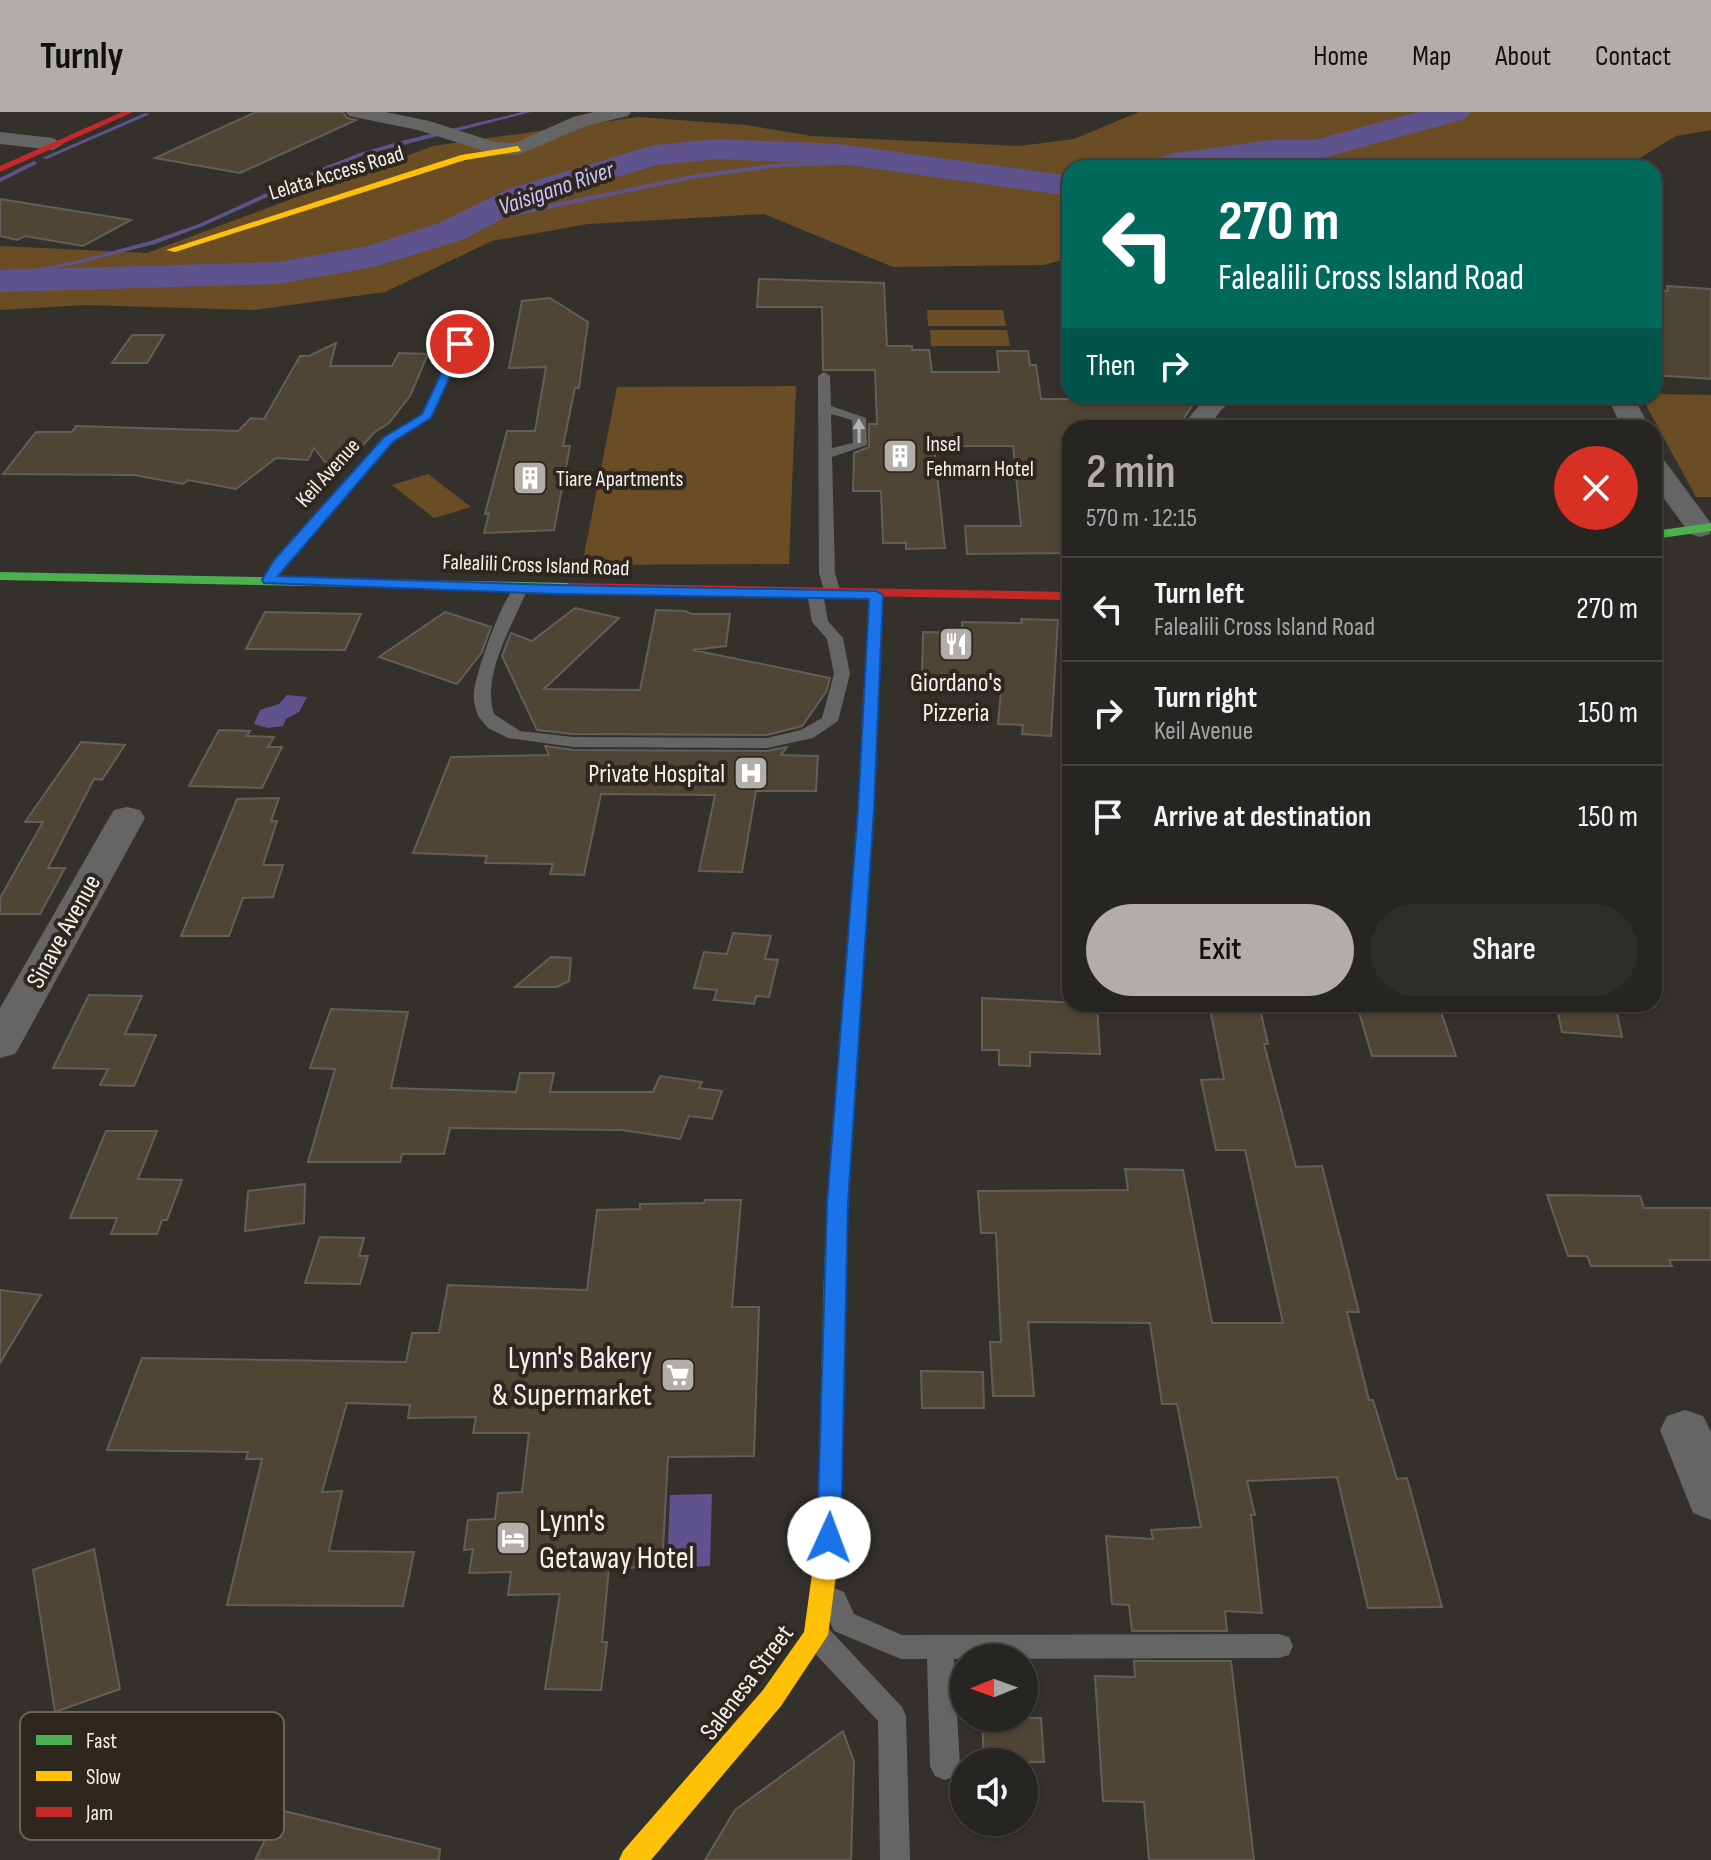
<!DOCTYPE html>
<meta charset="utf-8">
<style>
:root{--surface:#272521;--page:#2f2d2a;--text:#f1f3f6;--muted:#a4a5a5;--line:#43423f;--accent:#b1ada8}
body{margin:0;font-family:"Sofia Sans Condensed",sans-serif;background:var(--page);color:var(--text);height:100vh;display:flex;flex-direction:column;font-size:30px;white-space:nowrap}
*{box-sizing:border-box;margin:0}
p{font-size:26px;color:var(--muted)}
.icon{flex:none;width:44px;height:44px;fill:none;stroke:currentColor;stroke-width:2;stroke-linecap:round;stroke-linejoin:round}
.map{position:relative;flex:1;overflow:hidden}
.sheet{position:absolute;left:1062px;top:308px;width:600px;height:592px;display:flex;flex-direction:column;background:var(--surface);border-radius:24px;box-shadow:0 2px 6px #0004,0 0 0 2px var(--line)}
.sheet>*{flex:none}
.top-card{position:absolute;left:1062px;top:48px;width:600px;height:244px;border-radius:24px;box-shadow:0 2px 6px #0004,0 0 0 2px var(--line);background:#00695c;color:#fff;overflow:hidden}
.needle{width:52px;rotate:269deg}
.controls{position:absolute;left:950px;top:1532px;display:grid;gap:16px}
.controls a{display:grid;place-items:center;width:88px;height:88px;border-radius:50%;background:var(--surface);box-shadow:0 2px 6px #0004,0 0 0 2px var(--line);font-size:40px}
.pin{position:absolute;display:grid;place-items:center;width:68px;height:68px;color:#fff;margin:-34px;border:4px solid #fff;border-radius:50%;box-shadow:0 2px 8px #0007}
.me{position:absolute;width:88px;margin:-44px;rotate:2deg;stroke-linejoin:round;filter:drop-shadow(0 0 6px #0008)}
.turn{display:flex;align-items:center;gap:28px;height:168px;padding:0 24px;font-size:36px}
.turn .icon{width:104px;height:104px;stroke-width:2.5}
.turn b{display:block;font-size:56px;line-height:68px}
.then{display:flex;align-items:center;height:76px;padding:0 24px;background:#0003;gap:16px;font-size:30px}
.round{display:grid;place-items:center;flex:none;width:84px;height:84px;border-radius:42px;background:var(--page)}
.head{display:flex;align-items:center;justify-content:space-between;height:136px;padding:0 24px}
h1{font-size:48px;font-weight:600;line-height:60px;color:var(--accent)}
.primary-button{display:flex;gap:16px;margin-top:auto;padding:16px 24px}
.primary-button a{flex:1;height:92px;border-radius:48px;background:var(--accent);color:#111;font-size:32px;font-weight:600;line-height:92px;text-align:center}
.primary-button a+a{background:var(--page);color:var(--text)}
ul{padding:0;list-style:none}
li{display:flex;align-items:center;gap:24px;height:104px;padding:0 24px;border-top:2px solid var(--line)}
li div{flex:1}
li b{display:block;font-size:30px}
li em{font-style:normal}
header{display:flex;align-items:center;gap:48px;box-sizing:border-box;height:112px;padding:0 40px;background:var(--accent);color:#111}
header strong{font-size:38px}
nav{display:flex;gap:44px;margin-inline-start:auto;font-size:28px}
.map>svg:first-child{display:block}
.green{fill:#6a4d24}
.water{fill:#5e538c}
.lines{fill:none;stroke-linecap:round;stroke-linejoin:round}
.stream{fill:#5e538c;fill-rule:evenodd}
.river{fill:#5e538c;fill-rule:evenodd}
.building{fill:#4f4535;stroke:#625f5b;stroke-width:2}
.lane{fill:#656565;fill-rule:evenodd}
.street{fill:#656565;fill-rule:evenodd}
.fast{fill:#4caf50;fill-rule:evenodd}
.slow{fill:#ffc107;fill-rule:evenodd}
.jam{fill:#c62828;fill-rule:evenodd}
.oneway{fill:#b4b1af}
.route{fill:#1a73e8;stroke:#114b97;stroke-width:2}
.labels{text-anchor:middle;stroke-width:8;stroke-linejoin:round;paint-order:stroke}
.far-street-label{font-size:22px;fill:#f5f0eb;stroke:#2d271f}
.far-poi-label{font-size:22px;fill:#f5f0eb;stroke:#2d271f;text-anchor:start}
.far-water-label{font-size:24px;font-style:italic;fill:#ccc4fb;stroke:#2d271f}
.poi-label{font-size:26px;fill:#f5f0eb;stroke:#2d271f}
.street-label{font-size:26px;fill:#f5f0eb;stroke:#2d271f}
.near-poi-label{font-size:32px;fill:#f5f0eb;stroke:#2d271f;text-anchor:end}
.key{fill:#2d271f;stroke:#69635c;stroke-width:2}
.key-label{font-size:22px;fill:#f5f0eb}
</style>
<header>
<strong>Turnly</strong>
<nav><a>Home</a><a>Map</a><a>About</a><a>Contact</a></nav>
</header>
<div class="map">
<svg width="1711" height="1748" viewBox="0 0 1711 1748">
<rect width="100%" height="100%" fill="#34312c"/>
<path class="green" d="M 1139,0 L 1711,0 L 1711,18 L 1676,24 L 1623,56 L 1070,56 L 1070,146 L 1044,153 L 893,155 L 764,102 L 588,112 L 492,129 L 385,180 L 254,198 L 85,193 L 0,198 L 0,134 L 147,141 L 433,34 L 638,5 L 746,13 L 811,24 L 1020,34 L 1074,27 Z
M 927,198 L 1003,198 L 1006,214 L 928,214 Z
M 930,218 L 1007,218 L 1010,234 L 931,234 Z
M 796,274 L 789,452 L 582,453 L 617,275 Z
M 1654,282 L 1711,283 L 1711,385 L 1696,385 L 1641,284 Z
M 428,362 L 471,395 L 434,406 L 392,373 Z"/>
<path class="water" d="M 287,583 L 307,585 L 299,600 L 286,607 L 283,614 L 268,616 L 254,612 L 260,598 L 279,592 Z
M 712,1382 L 710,1454 L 667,1456 L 670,1383 Z"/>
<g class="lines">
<path class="stream" d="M 522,0 L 531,0 L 364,43 L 323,60 L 203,114 L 155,132 L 76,152 L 0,167 L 0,163 L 76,149 L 150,129 L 199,112 L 319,57 L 360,41 L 401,29 Z
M 145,1 L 150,2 L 47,47 L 42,46 Z
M 897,48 L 900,50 L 899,51 L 782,55 L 698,66 L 498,107 L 452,121 L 449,119 L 497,103 L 698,62 L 782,51 Z
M 34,49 L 37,51 L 36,52 L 0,70 L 0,66 Z"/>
<path class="river" d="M 1418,0 L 1470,0 L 1465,7 L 1315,48 L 1271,48 L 1211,56 L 1143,56 L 1148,49 L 1174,41 L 1271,28 L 1314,28 Z
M 718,27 L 840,32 L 1070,64 L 1070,84 L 840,52 L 718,47 L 657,53 L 532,91 L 465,127 L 374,155 L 278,172 L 0,180 L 0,158 L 278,150 L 368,134 L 439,111 L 508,77 L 654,33 Z"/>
</g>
<path class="building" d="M 256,0 L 343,0 L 347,6 L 356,8 L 240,61 L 155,46 Z
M 0,87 L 131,108 L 83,134 L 25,124 L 17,128 L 0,124 Z
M 759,167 L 884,171 L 887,234 L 912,234 L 912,238 L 929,238 L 932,260 L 999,260 L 997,239 L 1028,239 L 1030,253 L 1036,253 L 1041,287 L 1197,287 L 1177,316 L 1070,316 L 1070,441 L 967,442 L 965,414 L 1021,414 L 1013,334 L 934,334 L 945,436 L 906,437 L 906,431 L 883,431 L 881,379 L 853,379 L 854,341 L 869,335 L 869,312 L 877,312 L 875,258 L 823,258 L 822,195 L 757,195 Z
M 1667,174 L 1711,177 L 1711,267 L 1654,263 L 1654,178 L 1668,179 Z
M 550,186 L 588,210 L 579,276 L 575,276 L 563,334 L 570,334 L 554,418 L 484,421 L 489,401 L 485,402 L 507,319 L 535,319 L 546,255 L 509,256 L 522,189 Z
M 132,223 L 164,223 L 147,251 L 112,251 Z
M 336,231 L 330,254 L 392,254 L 399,241 L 428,242 L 410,284 L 389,311 L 375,320 L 346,351 L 325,350 L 314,336 L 308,348 L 276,346 L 236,377 L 188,368 L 183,372 L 134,363 L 3,362 L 36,320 L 72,320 L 76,314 L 238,319 L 251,306 L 264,307 L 300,244 L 309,244 Z
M 575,496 L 619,506 L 544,577 L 640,578 L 656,498 L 685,499 L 692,502 L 730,502 L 726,534 L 693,538 L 830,566 L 826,580 L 802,614 L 767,623 L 573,622 L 537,618 L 502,544 L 511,521 L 532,529 Z
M 265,500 L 361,502 L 345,538 L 246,537 Z
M 445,500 L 491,515 L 482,540 L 457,572 L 379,545 Z
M 1021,507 L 1058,508 L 1051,624 L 1022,622 L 1023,613 L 998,612 L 1002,568 L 922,566 L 923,520 L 962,521 L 962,510 L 1022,511 Z
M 219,618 L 250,619 L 247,624 L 274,625 L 268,635 L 282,635 L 262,676 L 189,674 Z
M 81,630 L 125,633 L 102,668 L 94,667 L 48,756 L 65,756 L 40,802 L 0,802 L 0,786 L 43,710 L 25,710 Z
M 545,634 L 573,638 L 767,639 L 787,635 L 781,643 L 818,644 L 816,679 L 756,679 L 742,760 L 699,759 L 715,683 L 601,682 L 584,763 L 550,762 L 553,752 L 485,751 L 487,744 L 413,741 L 451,645 L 549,643 Z
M 279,686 L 271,709 L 277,709 L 263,753 L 283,753 L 273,785 L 243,786 L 229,824 L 181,824 L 237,687 Z
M 733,821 L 771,824 L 765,847 L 778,848 L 769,885 L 756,884 L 754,892 L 714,888 L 717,878 L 694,876 L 704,840 L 727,842 Z
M 551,845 L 571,846 L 569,869 L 557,875 L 515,875 Z
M 89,883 L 142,884 L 125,922 L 156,923 L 134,974 L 100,973 L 108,957 L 53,956 Z
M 982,886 L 1097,892 L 1100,942 L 1030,940 L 1030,954 L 999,953 L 999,938 L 982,938 Z
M 1209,892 L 1259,892 L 1268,932 L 1264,932 L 1296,1055 L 1322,1054 L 1359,1200 L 1347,1200 L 1369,1288 L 1373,1288 L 1397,1367 L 1407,1366 L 1442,1495 L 1368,1496 L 1337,1365 L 1247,1369 L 1255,1403 L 1251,1403 L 1262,1501 L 1225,1499 L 1227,1519 L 1132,1519 L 1129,1493 L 1112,1492 L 1106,1424 L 1153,1427 L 1151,1418 L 1201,1415 L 1177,1292 L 1162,1292 L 1150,1211 L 1028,1210 L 1034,1284 L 993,1284 L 990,1230 L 1001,1230 L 996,1121 L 981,1121 L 978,1079 L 1128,1078 L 1125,1057 L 1183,1058 L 1212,1211 L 1283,1211 L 1245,1038 L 1216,1038 L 1201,968 L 1224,967 Z
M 1556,892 L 1615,892 L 1622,925 L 1562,920 Z
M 331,897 L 408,900 L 391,976 L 516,980 L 520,961 L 554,961 L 550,980 L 653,980 L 660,964 L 702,970 L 699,976 L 722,979 L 712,1007 L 689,1004 L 680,1027 L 622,1018 L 450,1016 L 444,1042 L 402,1042 L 400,1050 L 308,1050 L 335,957 L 310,956 Z
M 1358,897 L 1440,897 L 1456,944 L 1372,944 Z
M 106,1019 L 157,1019 L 138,1067 L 182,1068 L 167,1108 L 162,1108 L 157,1122 L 111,1122 L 117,1106 L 70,1106 Z
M 305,1072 L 304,1111 L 245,1119 L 248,1079 Z
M 1547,1083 L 1640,1084 L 1644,1096 L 1711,1096 L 1711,1148 L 1669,1148 L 1672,1154 L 1591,1154 L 1587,1144 L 1568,1144 Z
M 705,1088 L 741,1088 L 732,1195 L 759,1195 L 754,1344 L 668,1345 L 662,1455 L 609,1456 L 602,1530 L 607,1530 L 601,1578 L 545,1577 L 560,1482 L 508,1483 L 511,1460 L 469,1461 L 473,1437 L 464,1438 L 468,1408 L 495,1407 L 498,1381 L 522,1380 L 529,1321 L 473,1321 L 476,1305 L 408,1306 L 410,1293 L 347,1291 L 322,1380 L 342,1379 L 329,1439 L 414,1440 L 403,1494 L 227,1493 L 262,1347 L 246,1347 L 248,1340 L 107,1338 L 142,1246 L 406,1250 L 412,1221 L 439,1221 L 448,1173 L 587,1178 L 597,1098 L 640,1097 L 640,1092 L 704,1091 Z
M 320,1125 L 364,1126 L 359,1144 L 368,1144 L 360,1172 L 305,1171 Z
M 0,1178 L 41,1183 L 0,1251 Z
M 921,1259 L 983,1260 L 984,1296 L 922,1296 Z
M 94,1437 L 120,1577 L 55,1600 L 33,1458 Z
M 1134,1549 L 1231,1549 L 1254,1748 L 1149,1748 L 1144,1690 L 1103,1689 L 1095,1564 L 1135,1565 Z
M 982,1606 L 1041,1606 L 1044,1650 L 984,1650 Z
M 843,1619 L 854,1650 L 851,1748 L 705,1748 L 735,1698 Z
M 280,1698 L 440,1737 L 439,1748 L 255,1748 Z"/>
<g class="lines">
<path class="lane" d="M 824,260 L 830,264 L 831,294 L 866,306 L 867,333 L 832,345 L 835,461 L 841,482 L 833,487 L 825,482 L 819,461 L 818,264 ZM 831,302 L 852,308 L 853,331 L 832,336 Z
M 520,471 L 528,476 C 513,513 481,562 494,602 L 520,619 L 573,625 L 767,626 L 801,618 L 822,606 L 834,562 L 827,527 L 812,510 L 807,481 L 815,476 L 823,481 L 828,509 L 843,526 L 850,562 L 838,609 L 813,626 L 767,636 L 573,635 L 508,626 L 488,616 L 478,604 C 475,595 473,589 474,579 C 476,561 504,477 520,471 Z
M 834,1476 L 844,1480 L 854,1502 L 902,1523 L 1279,1522 L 1289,1525 L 1293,1534 L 1289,1543 L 1279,1546 L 954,1547 L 960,1654 L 955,1664 L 945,1668 L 935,1664 L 930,1654 L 927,1547 L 901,1547 L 834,1519 L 820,1488 L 824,1480 Z
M 819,1514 L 829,1517 L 902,1595 L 906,1604 L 910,1748 L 880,1748 L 878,1609 L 809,1535 L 805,1526 L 809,1517 Z"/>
<path class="street" d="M 346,0 L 386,0 L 429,9 L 495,30 L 515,31 L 573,5 L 594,0 L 631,0 L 628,4 L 586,14 L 518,43 L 493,42 L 418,18 L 349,4 Z
M 0,20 L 53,26 L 63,32 L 53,38 L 0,32 Z
M 1207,284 L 1239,284 L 1221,298 L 1208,316 L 1180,316 Z
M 1607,284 L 1633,284 L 1650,316 L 1622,316 Z
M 1654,346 L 1664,348 L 1710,410 L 1710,422 L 1700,425 L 1690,422 L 1654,373 Z
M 127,695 L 140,698 L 145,706 L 21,932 L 15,942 L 0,946 L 0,896 L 109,706 L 114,698 Z
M 1685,1298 L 1703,1304 L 1711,1320 L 1711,1408 L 1693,1401 L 1660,1318 L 1667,1304 Z"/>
<path class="fast" d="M 1711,411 L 1711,419 L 1654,427 L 1654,419 Z
M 0,460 L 569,471 L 576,475 L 569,479 L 0,468 Z
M 876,479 L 883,483 L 874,697 L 847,1091 L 846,1164 L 842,1170 L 835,1172 L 828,1170 L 824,1164 L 827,1091 L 858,697 L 869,483 Z"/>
<path class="slow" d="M 518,34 L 521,39 L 465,48 L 175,140 L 166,138 L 461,43 Z
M 835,1156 L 842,1158 L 846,1164 L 841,1426 L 828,1523 L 781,1594 L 651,1748 L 619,1748 L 623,1739 L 763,1578 L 804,1520 L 817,1426 L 824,1164 L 828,1158 Z"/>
<path class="jam" d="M 122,0 L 133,0 L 0,60 L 0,54 Z
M 470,205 L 476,208 L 431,307 L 392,331 L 284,453 L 274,471 L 264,471 L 262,468 L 273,448 L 384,325 L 422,302 L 464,208 Z
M 569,471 L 1070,480 L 1070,488 L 564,478 L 562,475 Z"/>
</g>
<defs><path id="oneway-solid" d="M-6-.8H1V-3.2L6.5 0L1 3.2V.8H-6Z" transform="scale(2)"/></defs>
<use class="oneway" href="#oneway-solid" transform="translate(859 319) rotate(-91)"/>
<path class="route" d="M 456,230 L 465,232 L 431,306 L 393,330 L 278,464 L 557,473 L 876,479 L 883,483 L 874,697 L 848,1091 L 841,1426 L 838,1433 L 829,1436 L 820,1433 L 817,1426 L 827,1091 L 858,697 L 869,487 L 557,482 L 264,471 L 262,468 L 274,448 L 384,325 L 422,302 Z"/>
<defs>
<g id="building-square" transform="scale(1.8)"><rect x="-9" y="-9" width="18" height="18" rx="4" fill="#b1ada8" stroke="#2d271f"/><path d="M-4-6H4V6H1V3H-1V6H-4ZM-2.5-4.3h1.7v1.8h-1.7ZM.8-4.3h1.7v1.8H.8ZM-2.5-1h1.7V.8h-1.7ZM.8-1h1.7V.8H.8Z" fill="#fff"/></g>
<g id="restaurant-square" transform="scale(1.8)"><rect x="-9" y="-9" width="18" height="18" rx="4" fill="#b1ada8" stroke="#2d271f"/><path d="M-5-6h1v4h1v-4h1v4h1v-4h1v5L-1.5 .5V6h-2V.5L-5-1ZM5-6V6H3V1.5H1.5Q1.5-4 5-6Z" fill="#fff"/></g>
<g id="hospital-square" transform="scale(1.8)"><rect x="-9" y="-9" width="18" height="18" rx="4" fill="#b1ada8" stroke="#2d271f"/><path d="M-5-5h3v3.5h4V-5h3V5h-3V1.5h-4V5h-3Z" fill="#fff"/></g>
<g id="supermarket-square" transform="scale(1.8)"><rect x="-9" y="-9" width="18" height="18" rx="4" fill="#b1ada8" stroke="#2d271f"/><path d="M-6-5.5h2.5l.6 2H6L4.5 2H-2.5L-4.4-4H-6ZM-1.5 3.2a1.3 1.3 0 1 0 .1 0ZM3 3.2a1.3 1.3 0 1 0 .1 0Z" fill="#fff"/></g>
<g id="hotel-square" transform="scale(1.8)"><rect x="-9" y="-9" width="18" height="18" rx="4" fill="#b1ada8" stroke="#2d271f"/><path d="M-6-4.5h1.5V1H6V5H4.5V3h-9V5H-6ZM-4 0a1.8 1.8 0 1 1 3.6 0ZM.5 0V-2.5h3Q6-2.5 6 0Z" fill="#fff"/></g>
</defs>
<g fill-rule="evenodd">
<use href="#building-square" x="900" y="344"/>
<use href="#building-square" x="530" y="366"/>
<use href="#restaurant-square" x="956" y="532"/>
<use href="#hospital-square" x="751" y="661"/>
<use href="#supermarket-square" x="678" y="1263"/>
<use href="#hotel-square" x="513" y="1426"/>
</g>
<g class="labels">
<g class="far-street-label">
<text transform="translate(336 60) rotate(-17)" y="8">Lelata Access Road</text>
<text transform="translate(327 360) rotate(-48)" y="8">Keil Avenue</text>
<text transform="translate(536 452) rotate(2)" y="8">Falealili Cross Island Road</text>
</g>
<g class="far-poi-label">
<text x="926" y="339">Insel<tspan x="926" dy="25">Fehmarn Hotel</tspan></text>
<text x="556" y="374">Tiare Apartments</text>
</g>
<g class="far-water-label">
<text transform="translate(556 76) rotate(-19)" y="8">Vaisigano River</text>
</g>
<g class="poi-label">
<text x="956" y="579">Giordano's<tspan x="956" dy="30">Pizzeria</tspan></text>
<text x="725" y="670" text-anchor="end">Private Hospital</text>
</g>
<g class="street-label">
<text transform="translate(63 819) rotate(-61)" y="9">Sinave Avenue</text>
<text transform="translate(746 1570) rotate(-53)" y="9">Salenesa Street</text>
</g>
<g class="near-poi-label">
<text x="652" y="1256">Lynn's Bakery<tspan x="652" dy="37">&amp; Supermarket</tspan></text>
<text x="539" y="1419" text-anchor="start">Lynn's<tspan x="539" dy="37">Getaway Hotel</tspan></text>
</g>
</g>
<rect x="20" y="1600" width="264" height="128" rx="12" class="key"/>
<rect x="36" y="1623" width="36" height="10" fill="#4caf50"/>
<rect x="36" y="1659" width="36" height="10" fill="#ffc107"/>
<rect x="36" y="1695" width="36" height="10" fill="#c62828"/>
<g class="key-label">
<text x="86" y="1636">Fast</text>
<text x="86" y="1672">Slow</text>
<text x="86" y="1708">Jam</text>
</g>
</svg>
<div class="controls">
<a><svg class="needle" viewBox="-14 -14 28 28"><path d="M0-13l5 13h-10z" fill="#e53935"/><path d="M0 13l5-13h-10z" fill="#a4a5a5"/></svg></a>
<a><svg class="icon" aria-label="sound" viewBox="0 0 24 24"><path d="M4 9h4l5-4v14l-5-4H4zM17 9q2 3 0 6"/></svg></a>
</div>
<div class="pin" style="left:460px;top:232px;background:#d93025"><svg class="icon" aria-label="arrive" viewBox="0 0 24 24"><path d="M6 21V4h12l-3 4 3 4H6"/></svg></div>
<svg class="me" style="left:829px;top:1426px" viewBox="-20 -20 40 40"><circle r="19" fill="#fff"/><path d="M0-13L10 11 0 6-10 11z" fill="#1a73e8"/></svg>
<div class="top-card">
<div class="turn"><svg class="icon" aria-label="left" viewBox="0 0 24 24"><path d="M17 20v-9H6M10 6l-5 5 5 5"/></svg><div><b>270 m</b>Falealili Cross Island Road</div></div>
<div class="then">Then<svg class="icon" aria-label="right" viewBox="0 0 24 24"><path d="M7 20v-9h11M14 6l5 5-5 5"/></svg></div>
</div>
<section class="sheet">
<div class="head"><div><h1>2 min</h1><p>570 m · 12:15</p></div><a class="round" style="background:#d93025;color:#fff"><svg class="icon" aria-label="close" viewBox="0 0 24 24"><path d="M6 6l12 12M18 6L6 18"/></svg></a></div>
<ul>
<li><svg class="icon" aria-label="left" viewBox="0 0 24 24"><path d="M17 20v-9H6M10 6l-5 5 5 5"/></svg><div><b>Turn left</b><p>Falealili Cross Island Road</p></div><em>270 m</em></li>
<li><svg class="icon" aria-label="right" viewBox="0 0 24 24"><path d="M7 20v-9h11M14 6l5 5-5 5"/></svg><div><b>Turn right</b><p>Keil Avenue</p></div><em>150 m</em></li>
<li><svg class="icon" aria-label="arrive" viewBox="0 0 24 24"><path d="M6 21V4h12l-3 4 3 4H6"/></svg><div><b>Arrive at destination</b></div><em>150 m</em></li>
</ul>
<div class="primary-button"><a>Exit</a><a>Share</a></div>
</section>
</div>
